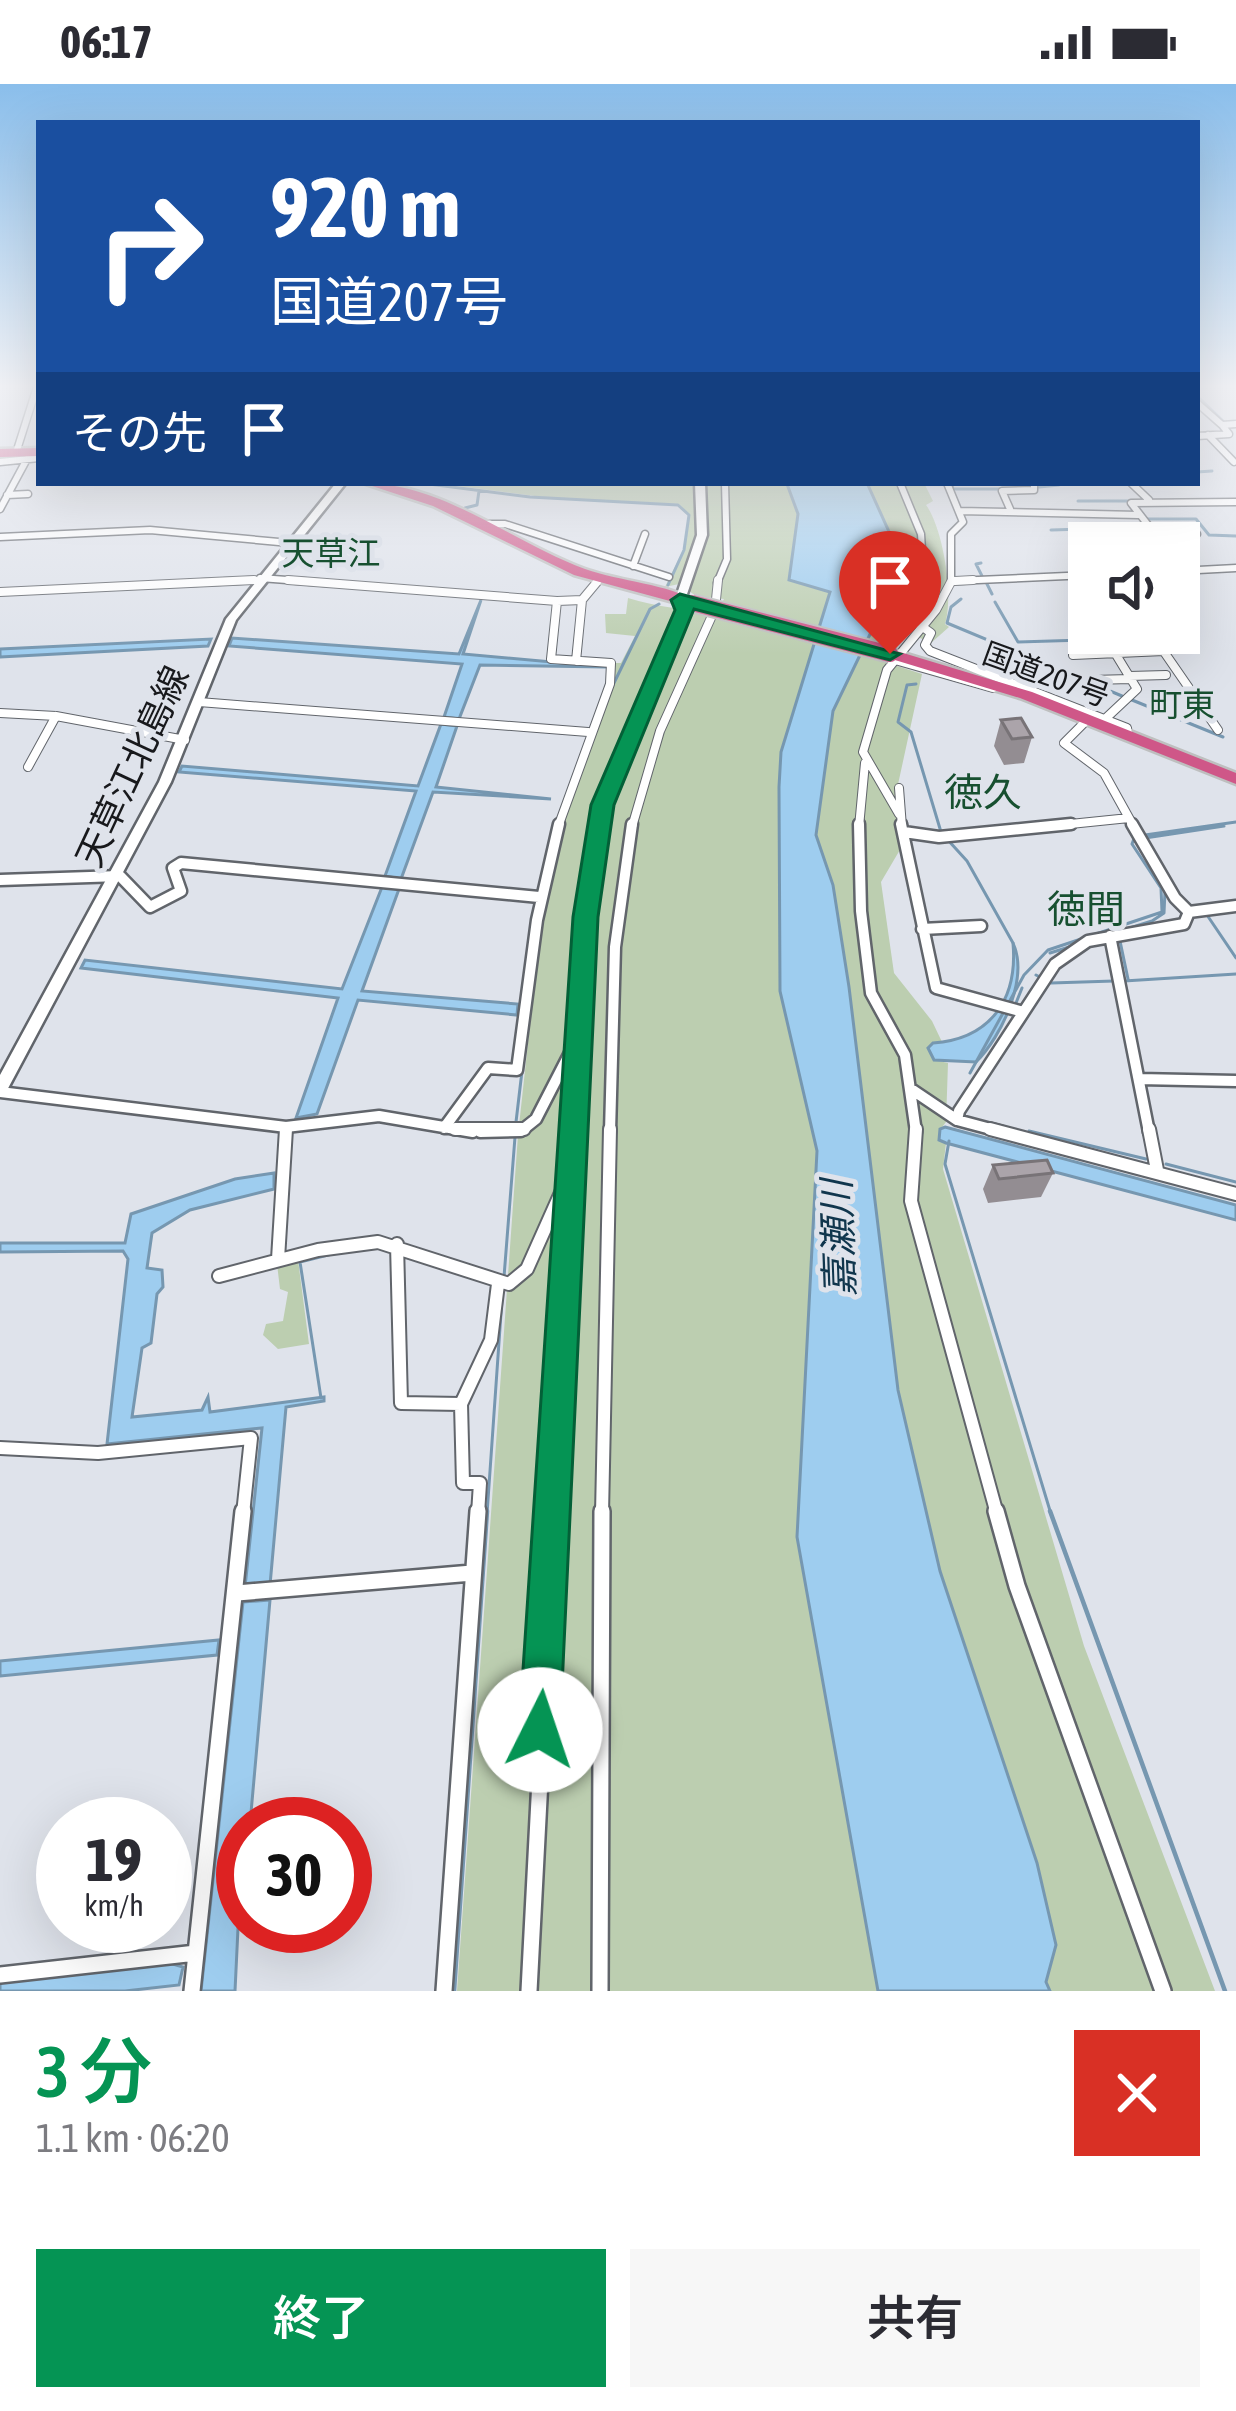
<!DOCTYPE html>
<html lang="ja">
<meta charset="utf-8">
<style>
:root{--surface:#fff;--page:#f7f7f7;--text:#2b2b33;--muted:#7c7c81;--accent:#059454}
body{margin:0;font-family:"Asap Condensed","Noto Sans JP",sans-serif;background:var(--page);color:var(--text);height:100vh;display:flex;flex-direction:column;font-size:45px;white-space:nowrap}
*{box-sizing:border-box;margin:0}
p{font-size:39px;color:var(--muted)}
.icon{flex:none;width:66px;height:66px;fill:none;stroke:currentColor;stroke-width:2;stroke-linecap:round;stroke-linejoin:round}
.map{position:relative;height:1907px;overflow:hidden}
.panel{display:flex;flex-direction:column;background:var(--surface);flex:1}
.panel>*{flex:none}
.hud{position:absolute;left:36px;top:36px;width:1164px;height:366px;border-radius:0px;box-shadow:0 12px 48px #0002;background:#1a4fa0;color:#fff;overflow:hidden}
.fabs{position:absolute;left:1068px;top:438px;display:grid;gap:24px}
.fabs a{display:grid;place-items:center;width:132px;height:132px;border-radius:0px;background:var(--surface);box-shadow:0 12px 48px #0002;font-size:60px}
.speed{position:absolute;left:36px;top:1713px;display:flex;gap:24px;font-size:60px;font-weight:700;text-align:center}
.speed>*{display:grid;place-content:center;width:156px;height:156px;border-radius:50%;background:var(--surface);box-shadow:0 12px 48px #0002;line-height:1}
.speed small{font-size:30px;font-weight:400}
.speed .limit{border:18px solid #d22;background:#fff;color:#111}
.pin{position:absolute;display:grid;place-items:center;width:102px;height:102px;color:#fff;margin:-123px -51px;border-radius:50% 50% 50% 0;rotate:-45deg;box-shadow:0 0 12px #0007}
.pin .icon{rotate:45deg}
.me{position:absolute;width:132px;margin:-66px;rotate:4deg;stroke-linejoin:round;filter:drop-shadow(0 0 9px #0008)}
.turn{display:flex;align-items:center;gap:42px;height:252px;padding:0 36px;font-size:54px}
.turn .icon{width:156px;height:156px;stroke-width:2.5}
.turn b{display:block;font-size:84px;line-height:102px}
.then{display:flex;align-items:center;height:114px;padding:0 36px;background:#0003;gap:24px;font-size:45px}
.round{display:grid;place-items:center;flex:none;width:126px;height:126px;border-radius:0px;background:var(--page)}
.overview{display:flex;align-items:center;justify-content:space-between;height:204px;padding:0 36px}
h1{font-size:72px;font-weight:600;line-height:90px;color:var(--accent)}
.button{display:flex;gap:24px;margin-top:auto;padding:24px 36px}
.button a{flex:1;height:138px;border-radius:0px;background:var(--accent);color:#fff;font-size:48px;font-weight:600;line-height:138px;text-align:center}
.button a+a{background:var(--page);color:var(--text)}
.status{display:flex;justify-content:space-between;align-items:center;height:84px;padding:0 60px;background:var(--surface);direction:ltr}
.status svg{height:33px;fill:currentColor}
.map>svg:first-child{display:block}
.green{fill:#bcceb0}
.water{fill:#9ecdef;stroke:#7697b0;stroke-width:3}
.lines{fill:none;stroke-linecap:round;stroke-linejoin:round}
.stream-far1{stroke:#7697b0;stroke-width:3}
.stream{stroke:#7697b0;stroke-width:4.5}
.street-far4-casing{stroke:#61656b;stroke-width:9}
.street-far3-casing{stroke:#61656b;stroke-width:10}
.street-far2-casing{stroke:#61656b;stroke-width:15}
.street-far1-casing{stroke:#61656b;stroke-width:16}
.street-casing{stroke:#61656b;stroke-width:20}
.secondary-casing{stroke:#61656b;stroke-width:5}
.highway-casing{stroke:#bebfbf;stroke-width:5}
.street-far4{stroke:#fff;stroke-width:6}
.street-far3{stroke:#fff;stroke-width:8}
.street-far2{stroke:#fff;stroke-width:10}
.street-far1{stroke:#fff;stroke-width:12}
.street{stroke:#fff;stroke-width:15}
.secondary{fill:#fff;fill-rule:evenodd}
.highway{fill:#cf5788;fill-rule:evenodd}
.highway-bridge-casing{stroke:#bebfbf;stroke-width:20;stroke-linecap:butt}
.highway-bridge{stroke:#cf5788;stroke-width:16}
.wall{fill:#938d92}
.building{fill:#aba4aa;stroke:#787377;stroke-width:3}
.route{fill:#059454;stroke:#036037;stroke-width:3}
.labels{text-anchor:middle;stroke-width:10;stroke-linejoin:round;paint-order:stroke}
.far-street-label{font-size:30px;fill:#18191c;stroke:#dfe3eb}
.far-neighbourhood-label{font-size:33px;fill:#175030;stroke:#dfe3eb}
.street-label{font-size:36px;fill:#18191c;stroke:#dfe3eb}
.neighbourhood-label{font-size:39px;fill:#175030;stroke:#dfe3eb}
.water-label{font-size:39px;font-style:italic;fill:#10364d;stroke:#dfe3eb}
</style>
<div class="status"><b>06:17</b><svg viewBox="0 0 49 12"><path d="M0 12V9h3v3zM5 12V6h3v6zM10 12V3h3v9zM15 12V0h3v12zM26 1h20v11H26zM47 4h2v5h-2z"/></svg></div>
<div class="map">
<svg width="1236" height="1907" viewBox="0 0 1236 1907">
<rect width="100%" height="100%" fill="#dfe3eb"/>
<path class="green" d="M 435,399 L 787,400 L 798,430 L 789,496 L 831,507 L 781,668 L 779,703 L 780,907 L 817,1067 L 797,1453 L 878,1907 L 457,1907 L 518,1051 L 534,904 L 546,812 L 566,721 L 615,600 L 615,579 L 621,579 L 635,552 L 606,549 L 605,530 L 626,530 L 628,514 C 656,523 684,525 716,529 L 724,515 L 696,512 L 679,500 L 665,503 L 683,466 L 689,430 L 679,420 L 550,414 Z
M 867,399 L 924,399 L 933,417 L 926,421 C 943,444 954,512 945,540 L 949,543 L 931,559 L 903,546 L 891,580 L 922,590 L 897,705 L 901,764 L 881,798 L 894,889 L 932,937 L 942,958 L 933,959 L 934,976 L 948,979 L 946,1038 L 940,1046 L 940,1056 L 946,1059 L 943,1085 L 1084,1562 L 1215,1907 L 1050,1907 L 1046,1898 L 1056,1861 L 1037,1779 L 940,1487 L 898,1306 L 849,903 L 816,751 L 833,627 L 889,510 L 895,461 Z
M 298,1176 L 309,1260 L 278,1265 L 263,1251 L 266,1240 L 283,1237 L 288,1208 L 280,1205 L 277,1180 Z"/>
<path class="water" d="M 782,399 L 867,399 L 895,461 L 889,511 L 833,627 L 816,751 L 833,801 L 849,903 L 898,1306 L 940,1487 L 1037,1779 L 1056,1861 L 1046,1898 L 1050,1907 L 878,1907 L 797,1453 L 817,1067 L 780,907 L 779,703 L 781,668 L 830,508 L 789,496 L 798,430 L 787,400 Z
M 481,516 L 463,570 L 607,583 L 480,581 L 459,635 L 444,633 L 462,580 L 229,562 L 232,554 L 459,570 Z
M 211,555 L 208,562 L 0,573 L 0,565 Z
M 441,640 L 457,642 L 436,703 L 551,715 L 433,708 L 401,795 L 385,792 L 416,707 L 179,688 L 182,682 L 418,702 Z
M 382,803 L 399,805 L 362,907 L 518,920 L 517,931 L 358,916 L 317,1030 L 296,1034 L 338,914 L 81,884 L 85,876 L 342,905 Z
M 1013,859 C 1029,894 1002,952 976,978 L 934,976 L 928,964 L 933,959 C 990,955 1018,916 1013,859 Z
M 945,1043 L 1236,1121 L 1236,1136 L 946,1059 L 939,1056 L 940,1045 Z
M 274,1089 L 274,1105 L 190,1126 L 152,1149 L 147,1184 L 162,1186 L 163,1203 L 157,1210 L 151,1259 L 142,1264 L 132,1333 L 202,1326 L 208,1313 L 210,1328 L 324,1313 L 324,1317 L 286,1323 L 270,1501 L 245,1503 L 262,1344 L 107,1360 L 128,1175 L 123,1167 L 0,1168 L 0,1159 L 125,1159 L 131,1130 L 235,1095 Z
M 270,1516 L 250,1740 L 243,1740 L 235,1907 L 201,1907 L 243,1518 Z
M 219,1556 L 217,1571 L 0,1592 L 0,1577 Z
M 166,1878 L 183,1883 L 179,1901 L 125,1907 L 0,1907 L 0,1898 Z"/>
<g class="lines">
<path class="stream-far1" d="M 1197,312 L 1223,337
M 1197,388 L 1212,387
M 421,399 L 530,413 L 678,421 L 689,431 L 684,466 L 668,501
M 951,399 L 953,405 L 1000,405
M 1039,403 L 1059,401
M 1078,417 L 1131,417
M 465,424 L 477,421 L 479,407
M 1145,435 L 1196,435 L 1209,451 L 1236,452
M 1051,446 L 1083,445
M 981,479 L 976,480 L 982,492
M 986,498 L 992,510
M 961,515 L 951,523 L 947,539 L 1122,612
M 995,518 L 1018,558 L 1150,554
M 916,600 L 907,601 L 898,638 L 911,648 L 941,748
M 613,601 L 650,525 L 659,520
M 1132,616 L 1223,653
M 1145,751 L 1236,738
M 1145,754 L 1224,742
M 947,755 L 967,777 L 1013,859
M 1135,756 L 1157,793
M 1207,831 L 1236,874
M 1120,857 L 1128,895
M 1050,869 L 1152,837 L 1164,829 L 1165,807
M 1036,891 L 1051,899 L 1114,897
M 1124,897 L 1236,890
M 1016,919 L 1022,904
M 970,989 L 1024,891 L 1048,866 L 1162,828 L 1161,804 L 1132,760 L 1135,752
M 516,1038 L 522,987
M 421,1044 L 471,1053
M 1029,1047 L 1146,1075
M 949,1057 L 945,1080 L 1051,1430
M 1166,1080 L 1236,1098
M 410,1174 L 441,1184
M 504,1193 L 515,1053
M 321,1314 L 300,1178 L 332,1170
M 487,1430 L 502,1215"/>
<path class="stream" d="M 1050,1427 L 1225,1907
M 454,1907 L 487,1427"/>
<g class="street-far4-casing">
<path id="street-far4" d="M 1197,319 L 1222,341 L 1236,340
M 1208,351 L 1234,378
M 1197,352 L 1229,350 L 1222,341
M 16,369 L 37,303
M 0,378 L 39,374
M 900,399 L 921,450 L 924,499
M 947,399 L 963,438 L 951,450 L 951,499
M 1131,399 L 1149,416
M 7,411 L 28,410
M 0,425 L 27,375
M 1010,425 L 1002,407 L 1034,406 L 1034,399
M 960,427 L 1138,431
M 484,440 L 505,440 L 669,493
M 1155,451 L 1197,450
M 0,453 L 150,446 L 290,459
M 1162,459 L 1131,419 L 1236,418
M 633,482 L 645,450
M 1179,487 L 1236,484
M 260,494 L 327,499
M 955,497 L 1089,491
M 189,499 L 258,496
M 717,499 L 727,475 L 725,399"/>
</g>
<g class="street-far3-casing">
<path id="street-far3" d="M 288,496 L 557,517 L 582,516 L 597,498
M 924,496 L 913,536 L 931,549 L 925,561 L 930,567 L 1127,644 L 1128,650
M 955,497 L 973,496
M 0,508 L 254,496
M 557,517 L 551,575 L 611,579 L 610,600 L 558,743
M 1151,549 L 1218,646
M 1073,571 L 1164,567
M 895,576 L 993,604
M 576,577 L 582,516
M 1129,592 L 1166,591
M 1090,596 L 1131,595
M 199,618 L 588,648
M 0,629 L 56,632 L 185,656
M 1105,635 L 1137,605 L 1115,569
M 1085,638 L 1064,659 L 1104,689 L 1129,734
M 28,683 L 56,632
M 899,704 L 902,743
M 899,730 L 863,668 L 887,586 L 936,526 L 952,496
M 600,743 L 603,721 L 685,525 L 680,516
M 632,743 L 660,647 L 715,525 L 718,496
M 859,743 L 865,679
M 1041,743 L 1129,734 L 1134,743"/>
</g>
<g class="street-far2-casing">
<path id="street-far2" d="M 859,740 L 861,827 L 871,909 L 905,971 L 916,1048
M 901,740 L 936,904 L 1020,927
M 1132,740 L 1175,814 L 1189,828
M 904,748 L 939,753 L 1071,740
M 0,796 L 120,792 L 150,823 L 181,807 L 173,784 L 181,779 L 539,813
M 922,845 L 981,842
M 1110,852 L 1149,1048
M 1139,995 L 1236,997
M 911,1005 L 957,1036
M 0,1008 L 286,1043 L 379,1032 L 473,1048
M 444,1044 L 488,984 L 517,986 L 537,836 L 559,740
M 286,1048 L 286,1043
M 480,1048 L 521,1047 L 536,1035 L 574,961
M 575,1048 L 586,833 L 600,740
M 610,1048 L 615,863 L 632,740
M 1002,1048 L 957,1036 L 959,1027 L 1055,880 L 1088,857 L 1184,840 L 1189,828 L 1236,822"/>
</g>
<g class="street-far1-casing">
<path id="street-far1" d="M 455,1045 L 524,1045
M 916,1045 L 911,1117 L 997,1430
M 990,1045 L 1236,1110
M 1149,1045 L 1157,1086
M 397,1160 L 401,1319 L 461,1320 L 463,1399 L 480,1399 L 478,1430
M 278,1175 L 286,1045
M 219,1192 L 318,1166 L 378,1158 L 509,1200 L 527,1185 L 564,1102
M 461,1320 L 491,1256 L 498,1200
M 0,1364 L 98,1369 L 251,1354 L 243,1430
M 554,1430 L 575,1045
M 602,1430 L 610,1045"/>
</g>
<g class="street-casing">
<path id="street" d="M 996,1427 L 1017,1502 L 1163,1907
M 237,1509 L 472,1489
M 0,1891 L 196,1869
M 192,1907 L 243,1427
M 444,1907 L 478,1427
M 529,1907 L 554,1427
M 600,1907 L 602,1427"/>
</g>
<g class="secondary-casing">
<path id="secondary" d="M 336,399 L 346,399 L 236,536 L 171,698 L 5,1010 L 0,1012 L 0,991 L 159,698 L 226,535 Z
M 695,399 L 705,399 L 707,451 L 685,516 L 680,519 L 675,516 L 697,451 Z"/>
</g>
<g class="highway-casing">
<path id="highway" d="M 39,364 L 39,372 L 0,373 L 0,365 Z
M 363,399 C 444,399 511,458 585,485 C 621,498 667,499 699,519 L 692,523 L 574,491 L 433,422 Z
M 890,565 L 1032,608 L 1236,689 L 1236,700 L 1020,614 L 885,573 L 885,567 Z"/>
</g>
<use href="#street-far4" class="street-far4"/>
<use href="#street-far3" class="street-far3"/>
<use href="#street-far2" class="street-far2"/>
<use href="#street-far1" class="street-far1"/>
<use href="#street" class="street"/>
<use href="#secondary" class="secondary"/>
<use href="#highway" class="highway"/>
<g class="highway-bridge-casing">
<path id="highway-bridge" d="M 692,519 L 890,570"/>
</g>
<use href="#highway-bridge" class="highway-bridge"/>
</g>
<path class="wall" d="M 1001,636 L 1032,653 L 1024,679 L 1004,681 L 994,662 Z
M 993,1081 L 1053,1089 L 1041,1113 L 988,1119 L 983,1105 Z"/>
<path class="building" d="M 1021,634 L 1032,653 L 1012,655 L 1001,636 Z
M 1047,1076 L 1053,1089 L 999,1095 L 993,1081 Z"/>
<linearGradient id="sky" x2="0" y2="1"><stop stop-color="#8abeeb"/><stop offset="0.53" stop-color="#f1f2f6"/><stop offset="1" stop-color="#f1f2f6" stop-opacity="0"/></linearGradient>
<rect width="1236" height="570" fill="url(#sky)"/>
<path class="route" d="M 680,510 L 900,570 L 890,576 L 694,525 L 614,721 L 598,833 L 560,1646 L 554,1660 L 540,1666 L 525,1660 L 519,1646 L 573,833 L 591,721 L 675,526 L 671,516 Z"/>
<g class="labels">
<g class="far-street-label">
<text transform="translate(1046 591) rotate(20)" y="10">国道207号</text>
</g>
<g class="far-neighbourhood-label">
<text x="331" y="481">天草江</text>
<text x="1182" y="632">町東</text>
</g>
<g class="street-label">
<text transform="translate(132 682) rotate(-65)" y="13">天草江北島線</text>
</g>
<g class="neighbourhood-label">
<text x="983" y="722">徳久</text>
<text x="1086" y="839">徳間</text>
</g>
<g class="water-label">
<text transform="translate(838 1154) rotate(-92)" y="14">嘉瀬川</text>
</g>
</g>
</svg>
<div class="fabs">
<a><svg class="icon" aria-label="sound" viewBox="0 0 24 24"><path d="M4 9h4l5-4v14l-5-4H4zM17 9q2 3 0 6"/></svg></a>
</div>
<div class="speed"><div>19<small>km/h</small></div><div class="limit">30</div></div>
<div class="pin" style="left:890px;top:570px;background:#d93025"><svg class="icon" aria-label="arrive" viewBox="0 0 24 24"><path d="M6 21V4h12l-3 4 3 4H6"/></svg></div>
<svg class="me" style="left:540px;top:1646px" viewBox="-20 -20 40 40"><circle r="19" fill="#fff"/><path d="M0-13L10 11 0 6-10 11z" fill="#059454"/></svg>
<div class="hud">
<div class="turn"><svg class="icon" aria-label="right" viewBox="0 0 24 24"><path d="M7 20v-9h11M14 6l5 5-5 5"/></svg><div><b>920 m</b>国道207号</div></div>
<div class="then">その先<svg class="icon" aria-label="arrive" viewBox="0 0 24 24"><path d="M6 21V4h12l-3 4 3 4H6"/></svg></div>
</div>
</div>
<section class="panel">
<div class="overview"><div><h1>3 分</h1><p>1.1 km · 06:20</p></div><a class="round" style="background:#d93025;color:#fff"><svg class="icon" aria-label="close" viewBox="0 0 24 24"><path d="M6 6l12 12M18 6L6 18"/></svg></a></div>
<div class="button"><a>終了</a><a>共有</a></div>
</section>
